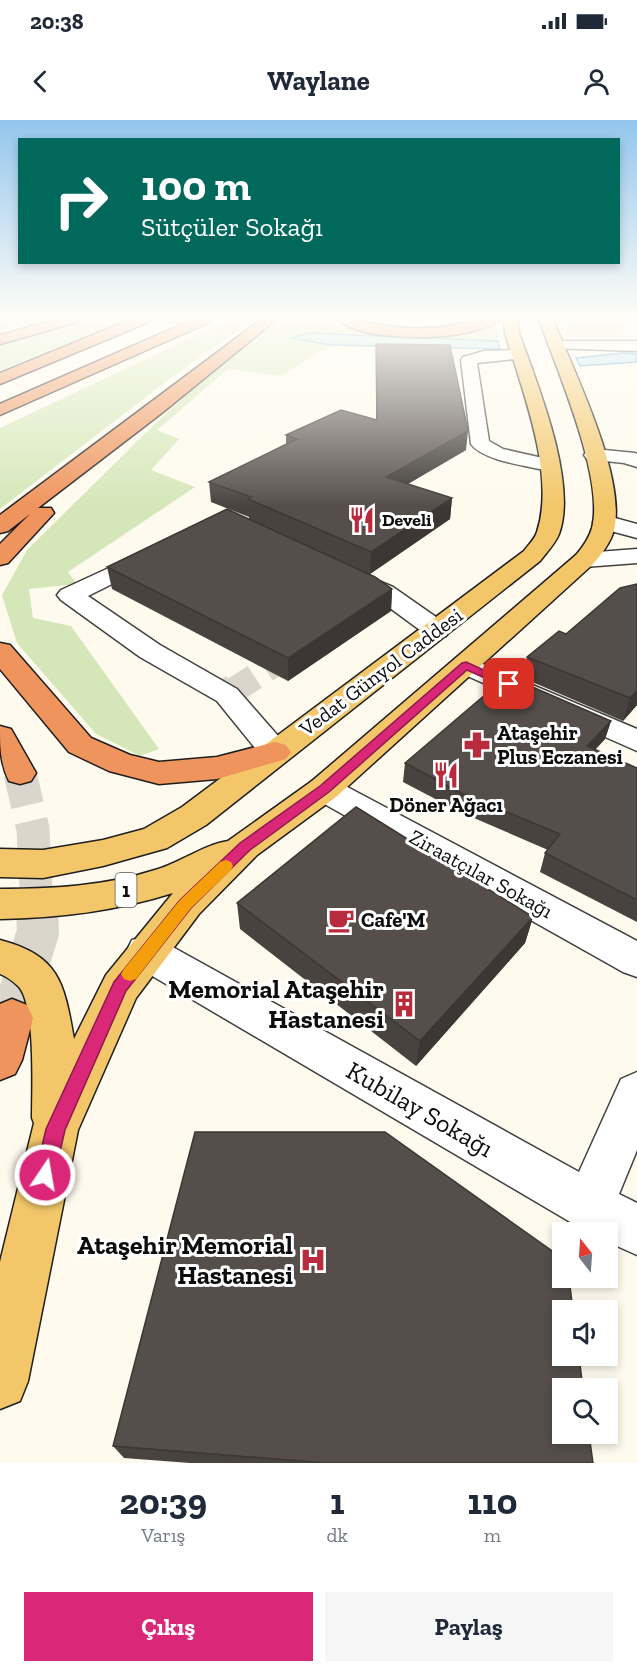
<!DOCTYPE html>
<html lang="tr">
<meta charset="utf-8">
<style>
:root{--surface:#fff;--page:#f6f6f7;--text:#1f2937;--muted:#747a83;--accent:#db2777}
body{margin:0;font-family:"Zilla Slab",serif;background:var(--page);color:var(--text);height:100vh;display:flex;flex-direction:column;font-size:22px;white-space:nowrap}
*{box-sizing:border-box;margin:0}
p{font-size:20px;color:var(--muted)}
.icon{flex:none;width:33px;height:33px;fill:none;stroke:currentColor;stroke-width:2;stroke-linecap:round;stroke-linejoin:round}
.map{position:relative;height:1343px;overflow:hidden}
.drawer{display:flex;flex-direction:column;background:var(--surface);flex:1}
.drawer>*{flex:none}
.guide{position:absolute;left:18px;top:18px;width:602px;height:126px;border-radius:0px;box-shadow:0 3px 9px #0003;background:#00695c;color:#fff;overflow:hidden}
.needle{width:39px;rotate:343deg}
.buttons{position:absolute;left:552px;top:1102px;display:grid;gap:12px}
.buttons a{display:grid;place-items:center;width:66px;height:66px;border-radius:0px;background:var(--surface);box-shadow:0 3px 9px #0003;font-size:30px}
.pin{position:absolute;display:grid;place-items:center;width:51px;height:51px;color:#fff;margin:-26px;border-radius:12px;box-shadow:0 3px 9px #0006}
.me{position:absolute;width:66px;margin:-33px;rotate:12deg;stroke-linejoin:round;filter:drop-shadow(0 0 4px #0008)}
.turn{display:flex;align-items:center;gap:21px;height:126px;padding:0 24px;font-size:27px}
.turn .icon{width:78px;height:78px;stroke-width:2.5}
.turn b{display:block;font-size:42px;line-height:51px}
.eta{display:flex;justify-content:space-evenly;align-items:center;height:102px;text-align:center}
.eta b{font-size:36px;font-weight:800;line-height:42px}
.action{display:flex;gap:12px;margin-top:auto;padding:12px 24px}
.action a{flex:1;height:69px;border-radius:0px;background:var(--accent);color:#fff;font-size:24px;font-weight:800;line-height:69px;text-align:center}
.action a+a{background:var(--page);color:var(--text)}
.status{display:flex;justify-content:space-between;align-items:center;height:42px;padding:0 30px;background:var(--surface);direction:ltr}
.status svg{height:16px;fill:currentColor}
header{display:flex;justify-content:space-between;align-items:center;height:78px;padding:0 24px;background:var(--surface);font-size:27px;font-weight:800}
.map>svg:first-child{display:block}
.green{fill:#d5e7b9}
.water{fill:#b5e1f4;stroke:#3f9bc8;stroke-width:1.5}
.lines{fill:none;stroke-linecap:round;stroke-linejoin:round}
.minor-tunnel-far1{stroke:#dad6cc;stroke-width:26;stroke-dasharray:26 13;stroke-linecap:butt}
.minor-tunnel{stroke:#dad6cc;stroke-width:33;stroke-dasharray:33 16;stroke-linecap:butt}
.highway-tunnel-far1{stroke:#dad6cc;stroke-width:33;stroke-dasharray:33 16;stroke-linecap:butt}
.highway-tunnel{stroke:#dad6cc;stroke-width:42;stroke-dasharray:42 21;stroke-linecap:butt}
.minor-casing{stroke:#404040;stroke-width:3}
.major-casing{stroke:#1e1e1e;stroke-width:3}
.highway-casing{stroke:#1e1e1e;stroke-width:3}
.minor{fill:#fff;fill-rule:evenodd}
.major{fill:#f3c769;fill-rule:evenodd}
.highway{fill:#ef945c;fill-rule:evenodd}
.wall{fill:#494340}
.shaded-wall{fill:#3c3734}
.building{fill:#554e4a;stroke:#3c3734;stroke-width:1.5}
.route{fill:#db2777;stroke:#8e194d;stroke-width:1.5}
.slow{fill:#f59e0b}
.labels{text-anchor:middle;stroke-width:6;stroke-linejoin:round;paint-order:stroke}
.far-poi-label{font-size:18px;font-weight:bold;fill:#0d0d0d;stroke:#fff;text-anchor:start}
.shield{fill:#fff;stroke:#565656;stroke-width:1.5}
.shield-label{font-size:20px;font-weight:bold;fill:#0d0d0d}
.street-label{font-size:21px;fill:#0d0d0d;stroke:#fff}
.poi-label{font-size:21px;font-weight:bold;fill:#0d0d0d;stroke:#fff;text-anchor:start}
.near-poi-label{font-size:26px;font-weight:bold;fill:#0d0d0d;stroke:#fff;text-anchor:end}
.near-street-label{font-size:26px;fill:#0d0d0d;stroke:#fff}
</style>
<div class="status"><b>20:38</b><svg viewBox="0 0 49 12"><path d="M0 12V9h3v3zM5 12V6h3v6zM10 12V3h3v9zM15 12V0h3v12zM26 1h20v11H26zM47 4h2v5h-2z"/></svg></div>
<header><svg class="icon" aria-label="back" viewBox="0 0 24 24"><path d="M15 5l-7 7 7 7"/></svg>Waylane<svg class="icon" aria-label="person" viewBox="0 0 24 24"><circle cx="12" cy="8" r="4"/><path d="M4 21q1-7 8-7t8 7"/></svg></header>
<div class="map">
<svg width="637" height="1343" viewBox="0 0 637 1343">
<rect width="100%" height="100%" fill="#fefaee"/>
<path class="green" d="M 0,199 L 53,199 L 0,210 Z
M 90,199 L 130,199 L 0,250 L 0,225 Z
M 231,199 L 254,199 L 172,257 L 0,389 L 0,308 Z
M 280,199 L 333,199 L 343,205 L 375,211 L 464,211 L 496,205 L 498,221 L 309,213 L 293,217 L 331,225 L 281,256 L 228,249 L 157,310 L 179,319 L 151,350 L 195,367 L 68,452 L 77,464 L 29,469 L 33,498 L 71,506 L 159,629 L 140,636 L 96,614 L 17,523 L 2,475 L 27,430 L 164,295 L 224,242 Z
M 565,199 L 632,199 L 621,216 L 568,216 Z"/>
<path class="water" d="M 309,213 L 498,221 L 500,229 L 331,225 L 291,218 Z
M 623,233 L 637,234 L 637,242 L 580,246 L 576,238 Z"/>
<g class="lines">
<path class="minor-tunnel-far1" d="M 233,571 L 302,526"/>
<path class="minor-tunnel" d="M 227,575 L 235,570"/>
<path class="highway-tunnel-far1" d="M 20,653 L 33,709 L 36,769"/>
<path class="highway-tunnel" d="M 12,898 L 38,812 L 36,768"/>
<g class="minor-casing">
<path id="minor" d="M 555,221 L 637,221 L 637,231 L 550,228 L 548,225 L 550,222 Z
M 519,230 L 524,232 L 527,235 L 524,238 L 477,243 L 489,321 L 503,329 L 556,341 L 559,345 L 556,349 L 549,351 C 529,346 483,341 471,324 L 461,240 L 463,237 L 484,231 Z
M 594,329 L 635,333 L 637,334 L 637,347 L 624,343 L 587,339 L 584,335 L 587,331 Z
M 604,395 L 637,404 L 637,418 L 596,407 L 593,402 L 596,397 Z
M 637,429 L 637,443 L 584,447 L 576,445 L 572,440 L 576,435 L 584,433 Z
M 148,430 L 156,432 L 160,437 L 156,442 L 88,476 L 160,525 L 237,569 L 286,625 L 291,632 L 286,639 L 275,642 L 264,639 L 217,581 L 140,537 L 61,480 L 57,475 L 61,470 Z
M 352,450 L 393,467 L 446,504 L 450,510 L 446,516 L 437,518 L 428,516 L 375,477 L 343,462 L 340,457 L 343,452 Z
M 466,537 L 637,609 L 637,631 L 456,551 L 452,545 L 456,539 Z
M 324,658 L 336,661 L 637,821 L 637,857 L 623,852 L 312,677 L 308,669 L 312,661 Z
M 146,816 L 160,820 L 579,1052 L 621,959 L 637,952 L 637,1030 L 619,1074 L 637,1083 L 637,1135 L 608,1122 L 608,1113 L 592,1113 L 572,1103 L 132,844 L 126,832 L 132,820 Z"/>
</g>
<g class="major-casing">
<path id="major" d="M 504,199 L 518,199 L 519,213 C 537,263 578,363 559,414 C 555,424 546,433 540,441 L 206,705 L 167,728 L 103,746 L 43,758 L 0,757 L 0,729 L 43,730 L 103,720 L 144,709 L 182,687 L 524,431 C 528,425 535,419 537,412 C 556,354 522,270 505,213 Z
M 539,199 L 553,199 C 574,252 623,350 615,405 C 613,420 602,434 592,445 L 336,677 L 257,735 L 199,794 L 136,878 L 78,1010 L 28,1261 L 20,1281 L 0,1289 L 0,1142 L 34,1003 L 32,998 C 32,971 36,887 19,867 C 14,862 6,856 0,854 L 0,820 C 60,836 64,863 74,919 L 106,855 L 173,773 C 116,791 59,798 0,799 L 0,769 C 52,769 105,766 155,750 C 180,743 203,725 228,721 L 312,661 L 576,435 C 583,427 589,418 592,408 C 605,358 556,248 539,199 Z"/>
</g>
<g class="highway-casing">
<path id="highway" d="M 58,199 L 80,199 L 78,202 L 0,224 L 0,215 Z
M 132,199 L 151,199 L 149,202 L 0,264 L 0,253 Z
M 194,199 L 212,199 L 210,202 L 0,295 L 0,284 Z
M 262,199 L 277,199 L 163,292 L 38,388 L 51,388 L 54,393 L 8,443 L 0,445 L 0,424 L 30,394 L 8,411 L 0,413 L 0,395 Z
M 338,199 C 352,198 362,202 375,204 C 392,207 409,209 427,208 C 452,208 476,198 501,199 L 499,202 C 486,208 473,212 459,214 C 433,219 356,220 338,199 Z
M 0,523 L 10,525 L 91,618 L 130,635 L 159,642 L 217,637 L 275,622 L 286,625 L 291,632 L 286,639 L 217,659 L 159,664 L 109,651 L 69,632 L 0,549 Z
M 0,606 L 11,609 L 36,653 L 31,661 L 20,664 L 9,661 C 0,643 0,626 0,606 Z
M 12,879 L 27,885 L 33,898 L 22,940 L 15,954 L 0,960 L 0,884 Z"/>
</g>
<use href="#minor" class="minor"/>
<use href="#major" class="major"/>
<use href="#highway" class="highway"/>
</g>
<path class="wall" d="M 376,224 L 466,330 L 408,364 L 452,378 L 450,399 L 370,454 L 392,469 L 391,491 L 288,561 L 112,469 L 107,447 L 249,399 L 249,397 L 211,382 L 209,362 L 286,324 L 286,315 L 376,300 Z
M 637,464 L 637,585 L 623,601 L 523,558 L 527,537 L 566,514 Z
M 611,601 L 605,619 L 595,630 L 637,648 L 637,802 L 540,752 L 545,733 L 548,730 L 460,692 L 403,662 L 405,643 Z
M 237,783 L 533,797 L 525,823 L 416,946 L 240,809 Z
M 113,1326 L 593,1343 L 190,1343 L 124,1338 Z"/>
<path class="shaded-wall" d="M 468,311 L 466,330 L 385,377 L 386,357 Z
M 452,378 L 450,399 L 370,454 L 371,432 Z
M 392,469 L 391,491 L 288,561 L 288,538 Z
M 637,571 L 637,585 L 623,601 L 630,578 Z
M 611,601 L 605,619 L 581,644 L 587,626 Z
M 533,797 L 525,823 L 416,946 L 420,921 Z"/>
<path class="building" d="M 376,224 L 450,225 L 468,311 L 386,357 L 452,378 L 371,432 L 248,379 L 251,377 L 209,362 L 297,319 L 286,315 L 341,290 L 377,300 Z
M 227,389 L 375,457 L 392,469 L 288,538 L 107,447 Z
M 637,464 L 637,571 L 630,578 L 527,537 L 559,511 L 566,514 L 620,468 Z
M 507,556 L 611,601 L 587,626 L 637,648 L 637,780 L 545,733 L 560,714 L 463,674 L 405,643 Z
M 356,687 L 533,797 L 420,921 L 237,783 Z
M 195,1012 L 385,1012 L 562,1138 L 562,1158 L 569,1158 L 573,1191 L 562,1191 L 562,1236 L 579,1236 L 583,1269 L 562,1269 L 562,1314 L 589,1314 L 593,1343 L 326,1343 L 113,1326 Z"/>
<linearGradient id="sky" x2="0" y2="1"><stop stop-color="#93c6ed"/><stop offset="0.51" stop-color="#fffdf7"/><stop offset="1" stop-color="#fffdf7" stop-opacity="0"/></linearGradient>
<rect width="637" height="387" fill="url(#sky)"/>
<path class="route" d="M 466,542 L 515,564 L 513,567 L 505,567 L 467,550 L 329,672 L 250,730 L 191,788 L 126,871 L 65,1010 L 53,1062 L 45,1065 L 38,1062 L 35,1055 L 46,1009 L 114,862 L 180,780 L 240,723 L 320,666 L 462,543 Z"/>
<path class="slow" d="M 226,740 L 231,742 L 233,746 L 231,750 L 191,788 L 136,859 L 130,861 L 124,859 L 121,854 L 124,849 L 180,780 L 220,742 Z"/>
<defs>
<g id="restaurant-bare" transform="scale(2.07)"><path d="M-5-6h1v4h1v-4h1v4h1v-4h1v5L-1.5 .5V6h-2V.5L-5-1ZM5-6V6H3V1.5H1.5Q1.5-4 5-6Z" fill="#b82b3c" stroke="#fff" stroke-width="2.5" paint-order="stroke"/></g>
<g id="pharmacy-bare" transform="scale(2.07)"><path d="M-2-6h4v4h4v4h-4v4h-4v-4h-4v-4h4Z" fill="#b82b3c" stroke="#fff" stroke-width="2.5" paint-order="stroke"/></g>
<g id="cafe-bare" transform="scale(2.07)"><path d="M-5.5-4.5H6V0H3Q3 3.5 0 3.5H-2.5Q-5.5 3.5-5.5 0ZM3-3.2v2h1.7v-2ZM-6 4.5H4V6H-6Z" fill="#b82b3c" stroke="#fff" stroke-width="2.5" paint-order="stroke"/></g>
<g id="building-bare" transform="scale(2.07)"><path d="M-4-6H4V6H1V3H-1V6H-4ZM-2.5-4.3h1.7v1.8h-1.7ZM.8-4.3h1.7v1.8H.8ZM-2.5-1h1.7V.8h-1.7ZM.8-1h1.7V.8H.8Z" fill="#b82b3c" stroke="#fff" stroke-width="2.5" paint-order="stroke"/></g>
<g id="hospital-bare" transform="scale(2.07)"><path d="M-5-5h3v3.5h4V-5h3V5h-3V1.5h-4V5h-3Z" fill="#b82b3c" stroke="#fff" stroke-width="2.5" paint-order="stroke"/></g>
</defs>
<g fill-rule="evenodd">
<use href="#restaurant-bare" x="362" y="400"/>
<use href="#pharmacy-bare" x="477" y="625"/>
<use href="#restaurant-bare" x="446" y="655"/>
<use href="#cafe-bare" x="341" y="800"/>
<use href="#building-bare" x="404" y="884"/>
<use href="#hospital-bare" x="313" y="1140"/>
</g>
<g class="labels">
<g class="far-poi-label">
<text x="382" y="406">Develi</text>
</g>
<rect class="shield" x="115.5" y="753" width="21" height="34" rx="4.5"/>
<g class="shield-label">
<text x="126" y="777">1</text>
</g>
<g class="street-label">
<text transform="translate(381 552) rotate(-37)" y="7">Vedat Günyol Caddesi</text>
<text transform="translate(481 754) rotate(29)" y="7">Ziraatçılar Sokağı</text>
</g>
<g class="poi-label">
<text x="497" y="620">Ataşehir<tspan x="497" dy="24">Plus Eczanesi</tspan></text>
<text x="446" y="692" text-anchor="middle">Döner Ağacı</text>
<text x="361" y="807">Cafe'M</text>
</g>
<g class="near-poi-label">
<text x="384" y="878">Memorial Ataşehir<tspan x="384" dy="30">Hastanesi</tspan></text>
<text x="293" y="1134">Ataşehir Memorial<tspan x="293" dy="30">Hastanesi</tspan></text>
</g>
<g class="near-street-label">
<text transform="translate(420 989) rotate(30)" y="9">Kubilay Sokağı</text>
</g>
</g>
</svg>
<div class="buttons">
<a><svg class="needle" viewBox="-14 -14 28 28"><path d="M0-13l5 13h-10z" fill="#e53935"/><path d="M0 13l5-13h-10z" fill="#747a83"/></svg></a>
<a><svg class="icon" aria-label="sound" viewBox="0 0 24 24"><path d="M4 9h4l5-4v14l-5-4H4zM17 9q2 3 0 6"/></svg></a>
<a><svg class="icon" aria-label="search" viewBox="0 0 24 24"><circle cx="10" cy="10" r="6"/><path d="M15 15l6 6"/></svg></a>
</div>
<div class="pin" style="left:509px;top:564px;background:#d93025"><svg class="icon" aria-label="arrive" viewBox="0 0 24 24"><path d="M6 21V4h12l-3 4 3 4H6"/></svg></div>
<svg class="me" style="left:45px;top:1055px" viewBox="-20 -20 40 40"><circle r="17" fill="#db2777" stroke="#fff" stroke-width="3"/><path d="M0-11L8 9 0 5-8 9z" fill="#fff"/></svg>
<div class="guide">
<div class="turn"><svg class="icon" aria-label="right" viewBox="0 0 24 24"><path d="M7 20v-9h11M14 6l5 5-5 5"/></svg><div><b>100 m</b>Sütçüler Sokağı</div></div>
</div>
</div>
<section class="drawer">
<div class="eta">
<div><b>20:39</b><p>Varış</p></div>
<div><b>1</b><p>dk</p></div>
<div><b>110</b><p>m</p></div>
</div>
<div class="action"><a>Çıkış</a><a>Paylaş</a></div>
</section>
